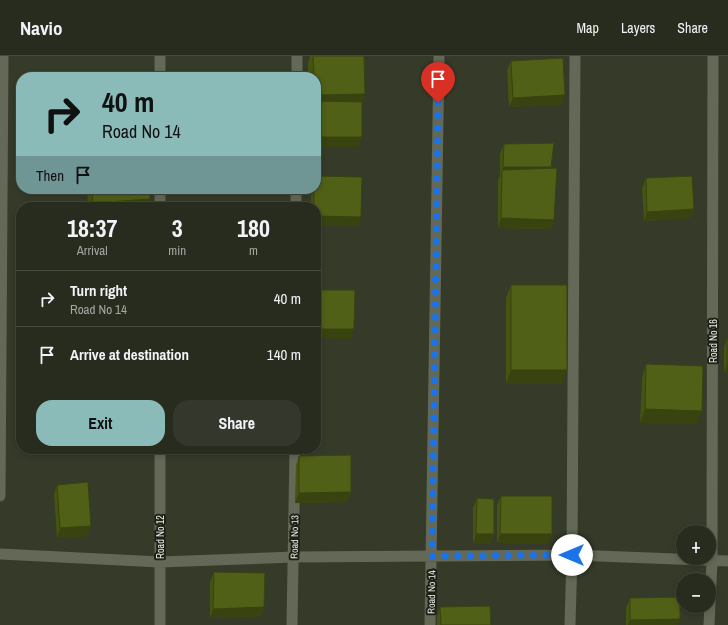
<!DOCTYPE html>
<meta charset="utf-8">
<style>
:root{--surface:#282c1f;--page:#34382c;--text:#f1f3f6;--muted:#a5a7a4;--line:#44483d;--accent:#8bbbb9}
body{margin:0;font-family:"Archivo Narrow",sans-serif;background:var(--page);color:var(--text);height:100vh;display:flex;flex-direction:column;font-size:15px;white-space:nowrap}
*{box-sizing:border-box;margin:0}
p{font-size:13px;color:var(--muted)}
.icon{flex:none;width:22px;height:22px;fill:none;stroke:currentColor;stroke-width:2;stroke-linecap:round;stroke-linejoin:round}
.map{position:relative;flex:1;overflow:hidden}
.panel{position:absolute;left:16px;top:146px;width:305px;height:252px;display:flex;flex-direction:column;background:var(--surface);border-radius:16px;box-shadow:0 2px 6px #0003,0 0 0 1px var(--line)}
.panel>*{flex:none}
.hud{position:absolute;left:16px;top:16px;width:305px;height:122px;border-radius:16px;box-shadow:0 2px 6px #0003,0 0 0 1px var(--line);background:#8bbbb9;color:#111;overflow:hidden}
.controls{position:absolute;left:676px;top:469px;display:grid;gap:8px}
.controls a{display:grid;place-items:center;width:40px;height:40px;border-radius:50%;background:var(--surface);box-shadow:0 2px 6px #0003,0 0 0 1px var(--line);font-size:20px}
.pin{position:absolute;display:grid;place-items:center;width:34px;height:34px;color:#fff;margin:-41px -17px;border-radius:50% 50% 50% 0;rotate:-45deg;box-shadow:0 0 4px #0007}
.pin .icon{rotate:45deg}
.me{position:absolute;width:44px;margin:-22px;rotate:270deg;stroke-linejoin:round;filter:drop-shadow(0 0 3px #0008)}
.turn{display:flex;align-items:center;gap:14px;height:84px;padding:0 20px;font-size:18px}
.turn .icon{width:52px;height:52px;stroke-width:2.5}
.turn b{display:block;font-size:28px;line-height:34px}
.then{display:flex;align-items:center;height:38px;padding:0 20px;background:#0003;gap:8px;font-size:15px}
.eta{display:flex;justify-content:space-evenly;align-items:center;height:68px;text-align:center}
.eta b{font-size:24px;font-weight:700;line-height:28px}
.button{display:flex;gap:8px;margin-top:auto;padding:8px 20px}
.button a{flex:1;height:46px;border-radius:16px;background:var(--accent);color:#111;font-size:16px;font-weight:700;line-height:46px;text-align:center}
.button a+a{background:var(--page);color:var(--text)}
ul{padding:0;list-style:none}
li{display:flex;align-items:center;gap:12px;height:56px;padding:0 20px;border-top:1px solid var(--line)}
li div{flex:1}
li b{display:block;font-size:15px}
li em{font-style:normal}
header{display:flex;align-items:center;gap:24px;box-sizing:border-box;height:56px;padding:0 20px;background:var(--surface);border-bottom:1px solid var(--line)}
header strong{font-size:19px}
nav{display:flex;gap:22px;margin-inline-start:auto;font-size:14px}
.map>svg:first-child{display:block}
.lines{fill:none;stroke-linecap:round;stroke-linejoin:round}
.minor{stroke:#636956;stroke-width:11}
.wall{fill:#455313}
.shaded-wall{fill:#38430f}
.building{fill:#506016;stroke:#38430f}
.route{stroke:#1a73e8;stroke-width:7;stroke-dasharray:0 12.6}
.labels{text-anchor:middle;stroke-width:4;stroke-linejoin:round;paint-order:stroke}
.street-label{font-size:10px;fill:#e7ebe0;stroke:#1e2018}
</style>
<header>
<strong>Navio</strong>
<nav><a>Map</a><a>Layers</a><a>Share</a></nav>
</header>
<div class="map">
<svg width="728" height="569" viewBox="0 0 728 569">
<rect width="100%" height="100%" fill="#353a29"/>
<g class="lines">
<path class="minor" d="M 160,0 L 160,21
M 297,21 L 297,0
M 160,133 L 160,151
M 296,151 L 296,133
M 0,440 L 3,0
M 0,498 L 160,506 L 294,501 L 572,499 L 728,505
M 160,569 L 160,393
M 292,569 L 295,393
M 430,569 L 439,0
M 570,569 L 572,499 L 575,0
M 709,569 L 712,505 L 713,0"/>
</g>
<path class="wall" d="M 310,0 L 364,0 L 362,46 L 362,81 L 358,91 L 316,21 L 308,21 L 308,7 Z
M 511,5 L 562,48 L 509,51 L 507,14 Z
M 504,88 L 551,112 L 551,173 L 498,172 L 498,124 L 500,120 L 500,98 Z
M 646,122 L 694,153 L 690,162 L 644,165 L 642,132 Z
M 87,133 L 150,133 L 147,151 L 88,151 Z
M 311,133 L 316,133 L 358,170 L 316,170 L 316,151 L 311,151 Z
M 511,229 L 562,328 L 506,328 L 506,242 Z
M 727,282 L 728,282 L 728,317 L 724,317 L 724,292 Z
M 646,308 L 697,368 L 640,367 L 642,322 Z
M 299,400 L 351,436 L 347,446 L 295,447 L 296,409 Z
M 57,429 L 88,480 L 57,482 L 54,438 Z
M 501,440 L 552,478 L 548,488 L 497,487 L 497,449 Z
M 477,442 L 494,478 L 490,488 L 473,488 L 473,452 Z
M 214,516 L 264,551 L 261,560 L 210,562 L 210,526 Z
M 630,542 L 678,569 L 626,569 L 626,552 Z
M 440,551 L 491,569 L 437,569 L 437,560 Z"/>
<path class="shaded-wall" d="M 365,38 L 360,51 L 316,53 L 316,39 Z
M 565,39 L 562,48 L 509,51 L 513,42 Z
M 316,81 L 362,81 L 358,91 L 316,91 Z
M 503,111 L 551,111 L 548,121 L 502,114 Z
M 150,143 L 147,151 L 92,151 L 93,147 Z
M 694,153 L 690,162 L 644,165 L 647,156 Z
M 316,160 L 361,161 L 358,170 L 316,170 Z
M 501,162 L 554,164 L 551,173 L 498,172 Z
M 316,273 L 354,273 L 351,283 L 316,282 Z
M 727,307 L 728,307 L 728,317 L 724,317 Z
M 511,314 L 567,314 L 562,328 L 506,328 Z
M 645,353 L 702,355 L 697,368 L 640,367 Z
M 351,436 L 347,446 L 295,447 L 299,437 Z
M 91,470 L 88,480 L 57,482 L 60,472 Z
M 476,478 L 494,478 L 490,488 L 473,488 Z
M 500,478 L 552,478 L 548,488 L 497,487 Z
M 264,551 L 261,560 L 210,562 L 213,553 Z
M 680,563 L 678,569 L 628,569 L 630,564 Z"/>
<path class="building" d="M 313,0 L 364,0 L 365,38 L 316,39 L 316,21 L 314,21 Z
M 563,2 L 565,39 L 513,42 L 511,5 Z
M 316,45 L 362,46 L 362,81 L 316,81 Z
M 554,87 L 551,111 L 503,111 L 504,88 Z
M 557,112 L 554,164 L 501,162 L 502,114 Z
M 316,120 L 362,121 L 361,161 L 316,160 L 316,151 L 314,151 L 314,133 L 316,133 Z
M 692,120 L 694,153 L 647,156 L 646,122 Z
M 92,133 L 150,133 L 150,143 L 93,147 Z
M 511,229 L 567,229 L 567,314 L 511,314 Z
M 316,234 L 355,234 L 354,273 L 316,273 Z
M 727,282 L 728,282 L 728,307 L 727,307 Z
M 646,308 L 703,310 L 702,355 L 645,353 Z
M 351,399 L 351,436 L 299,437 L 299,400 Z
M 88,426 L 91,470 L 60,472 L 57,429 Z
M 501,440 L 552,440 L 552,478 L 500,478 Z
M 477,442 L 494,443 L 494,478 L 476,478 Z
M 214,516 L 265,517 L 264,551 L 213,553 Z
M 680,541 L 680,563 L 630,564 L 630,542 Z
M 490,550 L 491,569 L 441,569 L 440,551 Z"/>
<g class="lines">
<path class="route" d="M 438,47 L 432,500 L 572,499"/>
</g>
<g class="labels">
<g class="street-label">
<text transform="translate(713 285) rotate(-90)" y="4">Road No 16</text>
<text transform="translate(160 481) rotate(-90)" y="4">Road No 12</text>
<text transform="translate(294 481) rotate(-89)" y="4">Road No 13</text>
<text transform="translate(431 536) rotate(-89)" y="4">Road No 14</text>
</g>
</g>
</svg>
<div class="controls">
<a>+</a>
<a>−</a>
</div>
<div class="pin" style="left:438px;top:47px;background:#d93025"><svg class="icon" aria-label="arrive" viewBox="0 0 24 24"><path d="M6 21V4h12l-3 4 3 4H6"/></svg></div>
<svg class="me" style="left:572px;top:499px" viewBox="-20 -20 40 40"><circle r="19" fill="#fff"/><path d="M0-13L10 11 0 6-10 11z" fill="#1a73e8"/></svg>
<div class="hud">
<div class="turn"><svg class="icon" aria-label="right" viewBox="0 0 24 24"><path d="M7 20v-9h11M14 6l5 5-5 5"/></svg><div><b>40 m</b>Road No 14</div></div>
<div class="then">Then<svg class="icon" aria-label="arrive" viewBox="0 0 24 24"><path d="M6 21V4h12l-3 4 3 4H6"/></svg></div>
</div>
<section class="panel">
<div class="eta">
<div><b>18:37</b><p>Arrival</p></div>
<div><b>3</b><p>min</p></div>
<div><b>180</b><p>m</p></div>
</div>
<ul>
<li><svg class="icon" aria-label="right" viewBox="0 0 24 24"><path d="M7 20v-9h11M14 6l5 5-5 5"/></svg><div><b>Turn right</b><p>Road No 14</p></div><em>40 m</em></li>
<li><svg class="icon" aria-label="arrive" viewBox="0 0 24 24"><path d="M6 21V4h12l-3 4 3 4H6"/></svg><div><b>Arrive at destination</b></div><em>140 m</em></li>
</ul>
<div class="button"><a>Exit</a><a>Share</a></div>
</section>
</div>
